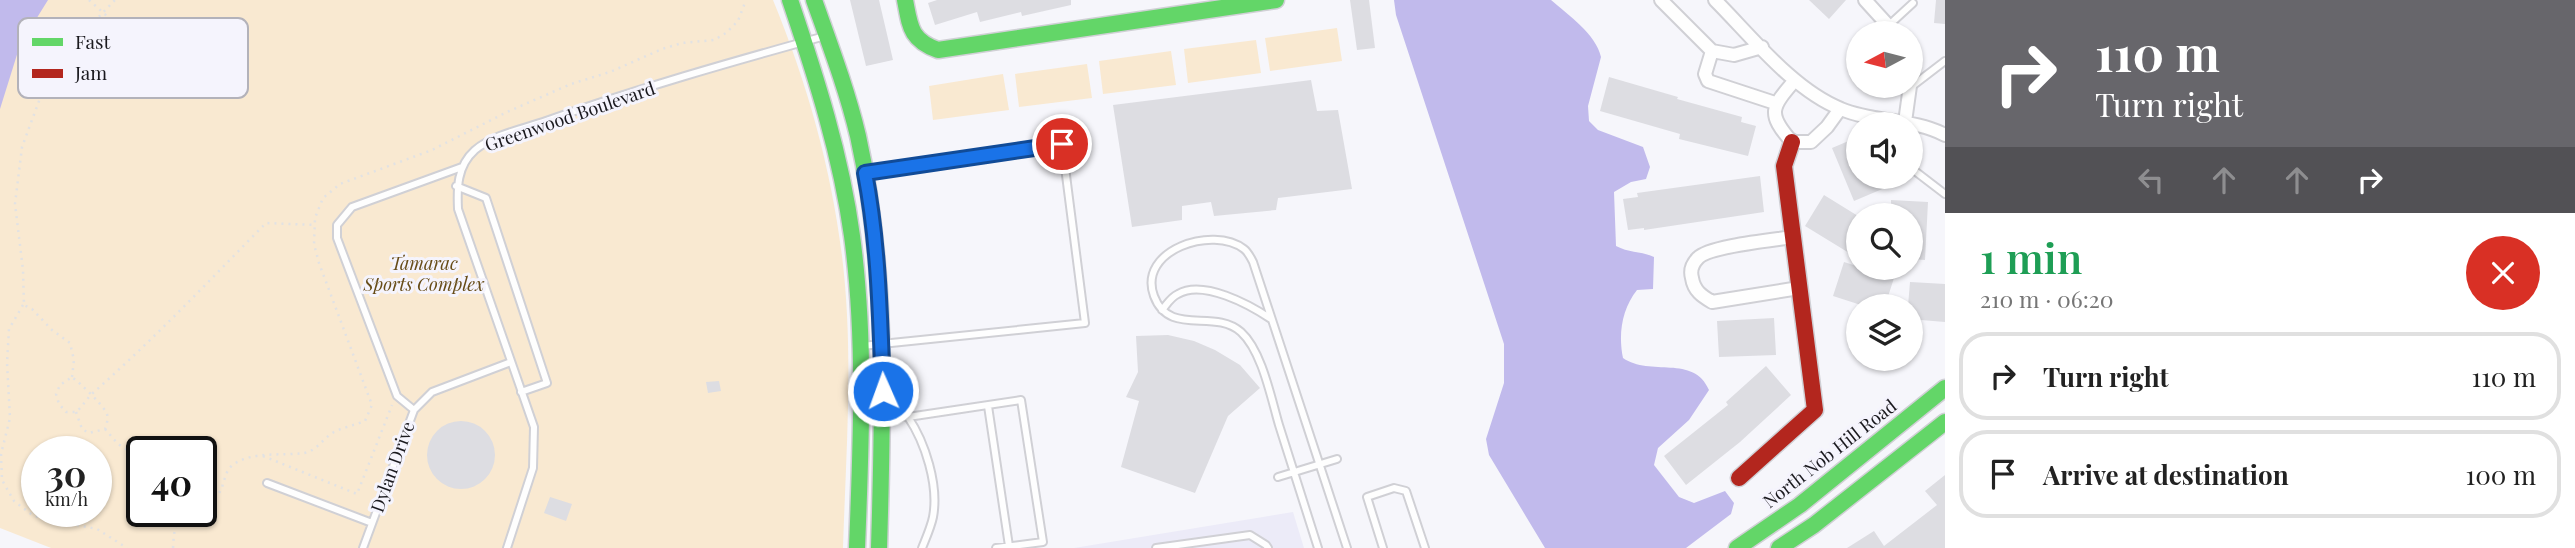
<!DOCTYPE html>
<meta charset="utf-8">
<style>
:root{--surface:#fff;--page:#f6f6f6;--text:#222;--muted:#767676;--line:#e0e0e0}
body{margin:0;font-family:"Playfair Display",serif;background:var(--page);color:var(--text);height:100vh;display:flex;flex-direction:column;font-size:26px;white-space:nowrap}
*{box-sizing:border-box;margin:0}
p{font-size:23px;color:var(--muted)}
.icon{flex:none;width:38px;height:38px;fill:none;stroke:currentColor;stroke-width:2;stroke-linecap:round;stroke-linejoin:round}
.map{position:relative;flex:1;overflow:hidden}
.panel{display:flex;flex-direction:column;background:var(--surface);width:630px}
.panel>*{flex:none}
.hud{background:#67666b;color:#fff;overflow:hidden}
.needle{width:46px;rotate:263deg}
.controls{position:absolute;left:1846px;top:21px;display:grid;gap:14px}
.controls a{display:grid;place-items:center;width:77px;height:77px;border-radius:50%;background:var(--surface);box-shadow:0 2px 5px #0004;font-size:35px}
.speed{position:absolute;left:21px;top:436px;display:flex;gap:14px;font-size:35px;font-weight:700;text-align:center}
.speed>*{display:grid;place-content:center;width:91px;height:91px;border-radius:50%;background:var(--surface);box-shadow:0 2px 5px #0004;line-height:1}
.speed small{font-size:18px;font-weight:400}
.speed .limit{border:4px solid #111;border-radius:10px;background:#fff;color:#111}
.pin{position:absolute;display:grid;place-items:center;width:60px;height:60px;color:#fff;margin:-30px;border:4px solid #fff;border-radius:50%;box-shadow:0 2px 7px #0007}
.me{position:absolute;width:77px;margin:-38px;rotate:358deg;stroke-linejoin:round;filter:drop-shadow(0 0 5px #0008)}
.turn{display:flex;align-items:center;gap:24px;height:147px;padding:0 35px;font-size:32px}
.turn .icon{width:91px;height:91px;stroke-width:2.5}
.turn b{display:block;font-size:49px;line-height:60px}
.lanes{display:flex;align-items:center;height:66px;padding:0 35px;background:#0003;justify-content:center;gap:35px;direction:ltr}
.lanes .off{opacity:.35}
.round{display:grid;place-items:center;flex:none;width:74px;height:74px;border-radius:37px;background:var(--page)}
.summary{display:flex;align-items:center;justify-content:space-between;height:119px;padding:0 35px}
h1{font-size:42px;font-weight:600;line-height:52px;color:#1e9e55}
ul{padding:0;list-style:none}
li{display:flex;align-items:center;gap:21px;height:88px;margin:0 14px 10px;padding:0 21px;border:4px solid var(--line);border-radius:28px}
li div{flex:1}
li b{display:block;font-size:26px}
li em{font-style:normal}
main{display:flex;flex:1;min-height:0}
.map>svg:first-child{display:block}
.built{fill:#ecebf8}
.green{fill:#f9e9d1;fill-rule:evenodd}
.water{fill:#c1baec}
.building{fill:#dddde2}
.lines{fill:none;stroke-linecap:round;stroke-linejoin:round}
.lane-casing{stroke:#d0d0d5;stroke-width:10}
.street-casing{stroke:#d0d0d5;stroke-width:16}
.fast-casing{stroke:#d0d0d5;stroke-width:19}
.jam-casing{stroke:#d0d0d5;stroke-width:19}
.path{stroke:#e2e2e3;stroke-width:2.5;stroke-dasharray:2 5;stroke-linecap:butt}
.lane{stroke:#fefefe;stroke-width:6}
.street{stroke:#fefefe;stroke-width:12}
.fast{stroke:#63d668;stroke-width:16}
.jam{stroke:#b3261e;stroke-width:16}
.route-casing{stroke:#114b97;stroke-width:18}
.route{stroke:#1a73e8;stroke-width:12}
.labels{text-anchor:middle;stroke-width:6;stroke-linejoin:round;paint-order:stroke}
.street-label{font-size:18px;fill:#1a191e;stroke:#f5f4fd}
.park-label{font-size:18px;font-style:italic;fill:#674c17;stroke:#f5f4fd}
.key{fill:#f5f4fd;stroke:#b3b2ba;stroke-width:2}
.key-label{font-size:19px;fill:#1a191e}
</style>
<main>
<div class="map">
<svg width="1945" height="548" viewBox="0 0 1945 548">
<rect width="100%" height="100%" fill="#f6f6fb"/>
<path class="built" d="M 1293,512 L 1304,548 L 1074,548 Z"/>
<path class="green" d="M 41,0 L 773,0 C 807,83 831,167 842,256 C 854,352 846,451 843,548 L 51,548 L 0,528 L 0,92 L 17,38 ZM 37,452 L 96,452 L 96,511 L 37,511 ZM 142,452 L 201,452 L 201,511 L 142,511 Z
M 1337,28 L 1342,61 L 1270,71 L 1265,38 Z
M 1256,40 L 1261,73 L 1188,83 L 1184,49 Z
M 1171,51 L 1176,85 L 1103,94 L 1099,61 Z
M 1087,64 L 1092,98 L 1019,107 L 1015,74 Z
M 1003,74 L 1009,110 L 933,120 L 929,86 Z"/>
<path class="water" d="M 0,0 L 48,0 L 20,45 L 0,109 Z
M 1394,0 L 1551,0 C 1568,15 1596,34 1601,57 L 1588,106 L 1589,121 L 1598,130 L 1643,147 L 1650,167 L 1646,179 L 1631,182 L 1614,192 L 1616,246 C 1629,253 1641,251 1654,257 L 1653,289 L 1637,290 C 1622,309 1618,334 1623,358 C 1650,377 1694,354 1709,390 L 1689,420 L 1658,448 L 1654,465 L 1679,497 L 1694,503 L 1725,491 L 1734,503 L 1731,514 L 1686,548 L 1545,548 L 1489,455 L 1486,439 L 1504,383 L 1504,344 L 1396,15 Z"/>
<path class="building" d="M 850,0 L 879,0 L 893,60 L 866,66 Z
M 937,0 L 1071,0 L 1071,5 L 1022,16 L 1021,12 L 980,22 L 977,12 L 935,25 L 928,3 Z
M 1350,0 L 1369,0 L 1375,48 L 1357,50 Z
M 1809,0 L 1846,0 L 1829,19 Z
M 1936,0 L 1945,0 L 1945,24 L 1934,23 Z
M 1609,77 L 1678,97 L 1677,99 L 1742,117 L 1741,122 L 1756,126 L 1748,156 L 1679,139 L 1680,134 L 1600,111 Z
M 1311,80 L 1317,111 L 1338,110 L 1352,189 L 1278,198 L 1276,210 L 1214,216 L 1211,202 L 1182,206 L 1182,220 L 1132,227 L 1113,105 Z
M 1858,137 L 1858,177 L 1883,177 L 1887,187 L 1854,201 L 1832,148 Z
M 1760,176 L 1764,212 L 1644,230 L 1644,228 L 1628,230 L 1623,199 L 1638,197 L 1637,193 Z
M 1824,195 L 1858,216 L 1858,248 L 1854,256 L 1805,226 Z
M 1891,200 L 1928,202 L 1925,260 L 1911,259 L 1913,227 L 1911,226 L 1911,215 L 1891,215 Z
M 1844,262 L 1894,278 L 1885,306 L 1864,306 L 1833,296 Z
M 1910,282 L 1945,284 L 1945,322 L 1921,320 L 1918,341 L 1911,341 L 1911,306 L 1908,306 Z
M 1774,318 L 1776,355 L 1719,357 L 1717,321 Z
M 1168,335 L 1194,341 L 1215,350 L 1240,365 L 1260,388 L 1228,416 L 1195,493 L 1121,467 L 1139,401 L 1126,397 L 1138,372 L 1136,336 Z
M 1766,366 L 1791,395 L 1740,442 L 1686,485 L 1664,456 L 1728,405 L 1726,402 Z
M 719,381 L 721,391 L 708,393 L 706,382 Z
M427 455a34 34 0 1 1 68 0a34 34 0 1 1-68 0Z
M 1945,475 L 1945,548 L 1847,548 L 1874,531 L 1884,546 L 1937,505 L 1925,491 Z
M 550,497 L 572,504 L 566,521 L 544,513 Z"/>
<g class="lines">
<g class="lane-casing">
<path id="lane" d="M 1888,26 L 1913,3
M 1911,87 L 1945,61
M 1911,168 L 1945,194
M 456,186 L 486,198 L 547,383 L 521,392
M 1162,310 C 1167,304 1171,297 1178,294 C 1203,279 1250,305 1271,319
M 862,346 L 1085,323 L 1062,144 L 867,173
M 988,406 L 1009,546
M 414,410 L 397,396 L 337,238 L 337,225 L 352,207 L 462,167
M 883,414 L 908,417 L 1021,400 L 1043,542 L 996,548
M 908,417 C 925,442 939,485 933,517 C 931,527 926,538 922,548
M 1278,477 L 1337,459
M 267,483 L 372,523
M 363,548 L 414,410 L 432,392 L 511,362
M 507,548 L 533,468 L 534,427 L 458,209 C 457,188 457,166 475,150 C 493,135 522,129 543,122 C 636,89 731,62 825,36
M 1156,548 L 1250,535 L 1266,545 L 1268,548
M 1318,548 C 1305,507 1292,466 1279,425 C 1271,398 1262,351 1241,332 C 1214,308 1169,337 1154,296 C 1137,250 1213,225 1244,249 C 1248,252 1251,258 1253,262 L 1347,548
M 1383,548 L 1367,497 L 1394,488 L 1406,491 L 1425,548"/>
</g>
<g class="street-casing">
<path id="street" d="M 1661,0 L 1712,51 L 1705,74 L 1708,81 L 1775,103
M 1715,0 C 1751,36 1793,90 1841,109 C 1874,123 1913,118 1945,135
M 1865,0 L 1895,33
M 1712,51 L 1734,55 L 1762,47
M 1911,64 L 1911,75
M 1795,80 C 1772,107 1766,113 1792,142 L 1811,142 L 1827,127 L 1840,109
M 1905,122 L 1910,86
M 1793,237 C 1774,240 1709,246 1698,258 C 1692,264 1690,271 1692,278 C 1694,291 1702,296 1712,302 L 1799,288"/>
</g>
<g class="fast-casing">
<path id="fast" d="M 790,0 C 816,77 841,155 852,236 C 866,339 861,444 857,548
M 814,0 C 830,45 847,90 858,136 C 888,271 883,410 879,548
M 905,0 C 910,26 910,40 938,50 L 1276,0
M 1737,548 L 1800,505 L 1945,388
M 1779,548 L 1814,525 L 1945,422"/>
</g>
<g class="jam-casing">
<path id="jam" d="M 1739,478 L 1815,410 L 1784,166 L 1792,142"/>
</g>
<path class="path" d="M 89,0 L 157,61
M 124,54 L 148,32
M 23,305 L 9,329 L 7,363 L 10,418 L 1,454 L 2,480 L 14,501 L 31,514 L 40,518 L 97,529 L 127,548
M 72,377 L 74,360 L 70,343 L 52,330 L 32,309 L 24,305 L 23,270 L 15,204 L 22,147 L 42,93 L 48,60 L 62,41 L 90,26 L 115,0
M 76,412 L 82,429 L 89,433 L 105,429 C 107,423 109,417 106,412 C 101,403 81,384 72,377 L 60,385 L 56,394 L 59,404 L 66,412 L 76,412 C 83,406 87,398 94,392 C 154,339 210,280 266,223 L 315,225
M 105,429 L 118,444 L 142,459
M 263,456 L 357,494 L 392,405
M 201,480 L 222,478
M 201,503 C 206,501 212,499 216,496 C 226,488 222,472 234,464 C 254,451 282,456 304,453 C 317,451 323,438 334,432 C 344,427 355,425 365,421 L 372,405 L 319,263 L 314,244 L 315,218 L 323,198 L 340,184 L 432,150 L 507,112 L 571,84 L 610,72 L 662,49 L 682,43 L 714,40 L 726,33 L 738,21 L 746,0
M 173,548 C 174,532 174,522 187,511"/>
<use href="#lane" class="lane"/>
<use href="#street" class="street"/>
<use href="#fast" class="fast"/>
<use href="#jam" class="jam"/>
</g>
<g class="lines">
<g class="route-casing">
<path id="route" d="M 883,391 C 880,318 879,246 865,173 L 1062,144"/>
</g>
<use href="#route" class="route"/>
</g>
<g class="labels">
<g class="street-label">
<text transform="translate(570 117) rotate(-19)" y="6">Greenwood Boulevard</text>
<text transform="translate(1830 454) rotate(-38)" y="6">North Nob Hill Road</text>
<text transform="translate(393 467) rotate(-70)" y="6">Dylan Drive</text>
</g>
<g class="park-label">
<text x="424" y="270">Tamarac<tspan x="424" dy="21">Sports Complex</tspan></text>
</g>
</g>
<rect x="18" y="18" width="230" height="80" rx="10" class="key"/>
<rect x="32" y="38" width="31" height="8" fill="#63d668"/>
<rect x="32" y="69" width="31" height="9" fill="#b3261e"/>
<g class="key-label">
<text x="75" y="49">Fast</text>
<text x="75" y="80">Jam</text>
</g>
</svg>
<div class="controls">
<a><svg class="needle" viewBox="-14 -14 28 28"><path d="M0-13l5 13h-10z" fill="#e53935"/><path d="M0 13l5-13h-10z" fill="#767676"/></svg></a>
<a><svg class="icon" aria-label="sound" viewBox="0 0 24 24"><path d="M4 9h4l5-4v14l-5-4H4zM17 9q2 3 0 6"/></svg></a>
<a><svg class="icon" aria-label="search" viewBox="0 0 24 24"><circle cx="10" cy="10" r="6"/><path d="M15 15l6 6"/></svg></a>
<a><svg class="icon" aria-label="layers" viewBox="0 0 24 24"><path d="M12 4l9 5-9 5-9-5zM3 14l9 5 9-5"/></svg></a>
</div>
<div class="speed"><div>30<small>km/h</small></div><div class="limit">40</div></div>
<div class="pin" style="left:1062px;top:144px;background:#d93025"><svg class="icon" aria-label="arrive" viewBox="0 0 24 24"><path d="M6 21V4h12l-3 4 3 4H6"/></svg></div>
<svg class="me" style="left:883px;top:391px" viewBox="-20 -20 40 40"><circle r="17" fill="#1a73e8" stroke="#fff" stroke-width="3"/><path d="M0-11L8 9 0 5-8 9z" fill="#fff"/></svg>
</div>
<section class="panel">
<div class="hud">
<div class="turn"><svg class="icon" aria-label="right" viewBox="0 0 24 24"><path d="M7 20v-9h11M14 6l5 5-5 5"/></svg><div><b>110 m</b>Turn right</div></div>
<div class="lanes"><svg class="icon off" aria-label="left" viewBox="0 0 24 24"><path d="M17 20v-9H6M10 6l-5 5 5 5"/></svg><svg class="icon off" aria-label="ahead" viewBox="0 0 24 24"><path d="M12 20V5M6 11l6-6 6 6"/></svg><svg class="icon off" aria-label="ahead" viewBox="0 0 24 24"><path d="M12 20V5M6 11l6-6 6 6"/></svg><svg class="icon" aria-label="right" viewBox="0 0 24 24"><path d="M7 20v-9h11M14 6l5 5-5 5"/></svg></div>
</div>
<div class="summary"><div><h1>1 min</h1><p>210 m · 06:20</p></div><a class="round" style="background:#d93025;color:#fff"><svg class="icon" aria-label="close" viewBox="0 0 24 24"><path d="M6 6l12 12M18 6L6 18"/></svg></a></div>
<ul>
<li><svg class="icon" aria-label="right" viewBox="0 0 24 24"><path d="M7 20v-9h11M14 6l5 5-5 5"/></svg><div><b>Turn right</b></div><em>110 m</em></li>
<li><svg class="icon" aria-label="arrive" viewBox="0 0 24 24"><path d="M6 21V4h12l-3 4 3 4H6"/></svg><div><b>Arrive at destination</b></div><em>100 m</em></li>
</ul>
</section>
</main>
